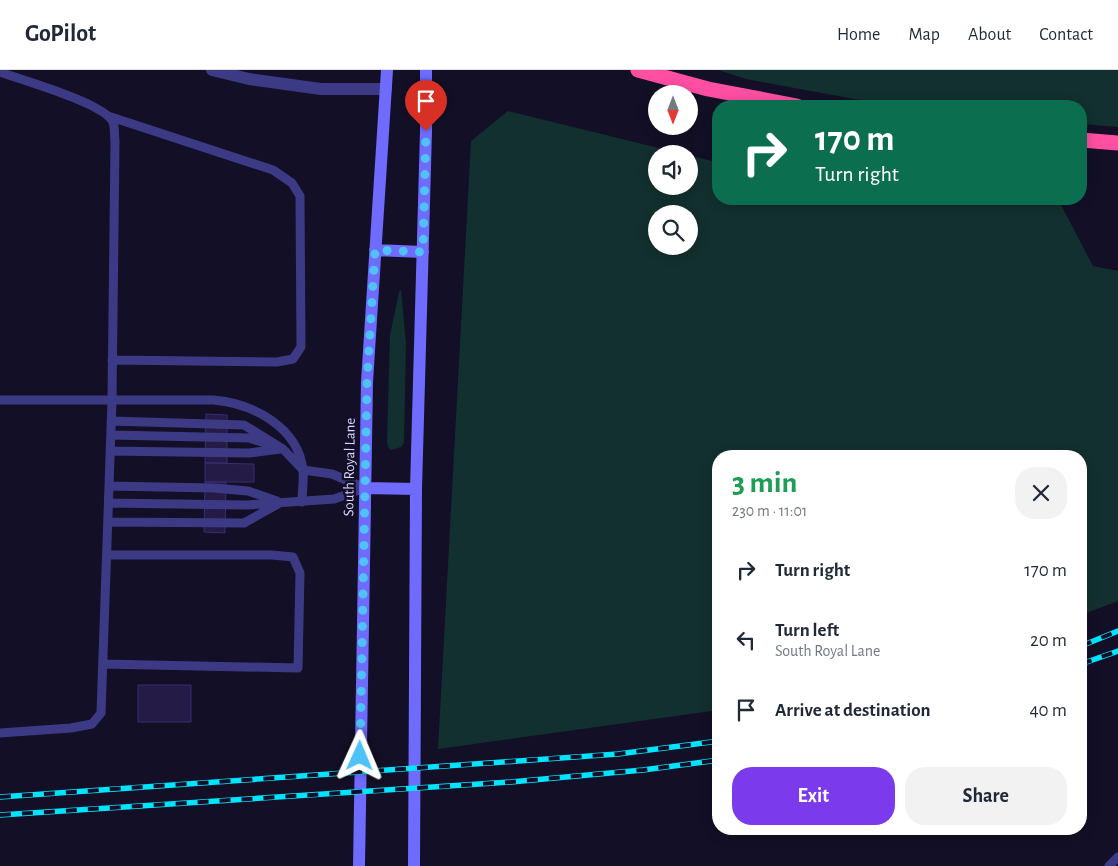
<!DOCTYPE html>
<meta charset="utf-8">
<style>
:root{--surface:#fff;--page:#f2f2f3;--text:#1f2937;--muted:#747a83;--line:#e0e1e3;--accent:#7c3aed}
body{margin:0;font-family:"Alegreya Sans",sans-serif;background:var(--page);color:var(--text);height:100vh;display:flex;flex-direction:column;font-size:19px;white-space:nowrap}
*{box-sizing:border-box;margin:0}
p{font-size:16px;color:var(--muted)}
.icon{flex:none;width:28px;height:28px;fill:none;stroke:currentColor;stroke-width:2;stroke-linecap:round;stroke-linejoin:round}
.map{position:relative;flex:1;overflow:hidden}
.panel{position:absolute;left:712px;top:380px;width:375px;height:385px;display:flex;flex-direction:column;background:var(--surface);border-radius:20px;box-shadow:0 2px 12px #0003}
.panel>*{flex:none}
.guide{position:absolute;left:712px;top:30px;width:375px;height:105px;border-radius:20px;box-shadow:0 2px 12px #0003;background:#0b6e4f;color:#fff;overflow:hidden}
.needle{width:32px;rotate:180deg}
.buttons{position:absolute;left:648px;top:15px;display:grid;gap:10px}
.buttons a{display:grid;place-items:center;width:50px;height:50px;border-radius:50%;background:var(--surface);box-shadow:0 2px 12px #0003;font-size:25px}
.pin{position:absolute;display:grid;place-items:center;width:42px;height:42px;color:#fff;margin:-51px -21px;border-radius:50% 50% 50% 0;rotate:-45deg;box-shadow:0 0 5px #0007}
.pin .icon{rotate:45deg}
.me{position:absolute;width:55px;margin:-28px;rotate:1deg;stroke-linejoin:round;filter:drop-shadow(0 0 4px #0008)}
.turn{display:flex;align-items:center;gap:18px;height:105px;padding:0 20px;font-size:22px}
.turn .icon{width:65px;height:65px;stroke-width:2.5}
.turn b{display:block;font-size:35px;line-height:42px}
.round{display:grid;place-items:center;flex:none;width:52px;height:52px;border-radius:20px;background:var(--page)}
.head{display:flex;align-items:center;justify-content:space-between;height:85px;padding:0 20px}
h1{font-size:30px;font-weight:700;line-height:38px;color:#1e9e55}
.cta{display:flex;gap:10px;margin-top:auto;padding:10px 20px}
.cta a{flex:1;height:58px;border-radius:20px;background:var(--accent);color:#fff;font-size:20px;font-weight:700;line-height:58px;text-align:center}
.cta a+a{background:var(--page);color:var(--text)}
ul{padding:0;list-style:none}
li{display:flex;align-items:center;gap:15px;height:70px;padding:0 20px}
li div{flex:1}
li b{display:block;font-size:19px}
li em{font-style:normal}
header{display:flex;align-items:center;gap:30px;box-sizing:border-box;height:70px;padding:0 25px;background:var(--surface);border-bottom:1px solid var(--line)}
header strong{font-size:24px}
nav{display:flex;gap:28px;margin-inline-start:auto;font-size:18px}
.map>svg:first-child{display:block}
.green{fill:#12302f;fill-rule:evenodd}
.building{fill:#241b47;stroke:#3b2d73}
.lines{fill:none;stroke-linecap:round;stroke-linejoin:round}
.service{stroke:#3d3a85;stroke-width:9}
.minor{stroke:#3d3a85;stroke-width:12}
.secondary{stroke:#6f6bff;stroke-width:12}
.motorway{stroke:#ff4fa3;stroke-width:15}
.rail-casing{stroke:#00e5ff;stroke-width:5.5}
.rail{stroke:#130f26;stroke-width:4;stroke-dasharray:11;stroke-linecap:butt}
.route{stroke:#4fc3f7;stroke-width:9;stroke-dasharray:0 16.2}
.labels{text-anchor:middle;stroke-width:5;stroke-linejoin:round;paint-order:stroke}
.street-label{font-size:15px;fill:#d9d4ff;stroke:#130f26}
</style>
<header>
<strong>GoPilot</strong>
<nav><a>Home</a><a>Map</a><a>About</a><a>Contact</a></nav>
</header>
<div class="map">
<svg width="1118" height="796" viewBox="0 0 1118 796">
<rect width="100%" height="100%" fill="#130f26"/>
<path class="green" d="M 718,0 L 1118,0 L 1118,57 L 1081,54 L 1081,36 L 892,36 L 746,9 Z
M 508,41 L 683,84 L 656,84 L 656,116 L 689,116 L 689,85 L 719,93 L 719,129 L 1042,129 L 1060,133 L 1093,196 L 1118,201 L 1118,531 L 1081,545 L 1081,386 L 719,386 L 719,640 L 438,679 L 471,71 ZM 656,144 L 689,144 L 689,176 L 656,176 Z
M 401,220 L 406,273 L 404,372 L 401,377 L 391,380 L 388,377 L 387,372 L 390,265 L 399,222 Z"/>
<path class="building" d="M 206,344 L 227,345 L 227,393 L 205,393 Z
M 205,393 L 254,394 L 254,412 L 205,412 Z
M 205,412 L 226,412 L 225,463 L 204,462 Z
M 138,615 L 191,615 L 191,652 L 138,652 Z"/>
<g class="lines">
<path class="service" d="M 0,2 C 22,10 104,33 113,52 C 115,57 114,65 115,71 L 112,331 L 101,643 L 92,654 L 71,658 L 0,663
M 108,46 L 273,100 L 292,113 L 300,126 L 301,277 L 293,289 L 277,292 L 112,290
M 0,330 L 213,330 C 252,333 299,357 303,401 C 304,411 302,422 302,432
M 111,351 L 244,355 L 283,379 L 303,400 L 332,404 L 365,418
M 111,365 L 249,368 L 271,375
M 110,381 L 249,383 L 280,379
M 109,416 L 213,418 L 248,421 L 277,431
M 109,433 L 247,435 L 334,429 L 365,418
M 108,452 L 244,453 L 278,434
M 104,594 L 298,598 L 300,503 L 293,487 L 272,485 L 107,485
M 1109,796 L 1118,787"/>
<path class="minor" d="M 212,0 L 249,9 L 321,19 L 386,19"/>
<path class="secondary" d="M 375,180 L 423,182
M 365,418 L 416,419
M 359,796 L 367,312 L 387,0
M 414,796 L 416,419 L 426,61 L 426,0"/>
<path class="motorway" d="M 638,0 L 708,19 L 797,36
M 1081,70 L 1118,73"/>
<g class="rail-casing">
<path id="rail" d="M 1081,576 L 1118,561
M 1081,594 L 1118,581
M 0,727 L 618,684 L 719,671
M 0,745 L 511,712 L 643,700 L 719,690"/>
</g>
<use href="#rail" class="rail"/>
</g>
<g class="lines">
<path class="route" d="M 360,686 L 367,312 L 375,180 L 423,182 L 426,61"/>
</g>
<g class="labels">
<g class="street-label">
<text transform="translate(349 397) rotate(-89)" y="5">South Royal Lane</text>
</g>
</g>
</svg>
<div class="buttons">
<a><svg class="needle" viewBox="-14 -14 28 28"><path d="M0-13l5 13h-10z" fill="#e53935"/><path d="M0 13l5-13h-10z" fill="#747a83"/></svg></a>
<a><svg class="icon" aria-label="sound" viewBox="0 0 24 24"><path d="M4 9h4l5-4v14l-5-4H4zM17 9q2 3 0 6"/></svg></a>
<a><svg class="icon" aria-label="search" viewBox="0 0 24 24"><circle cx="10" cy="10" r="6"/><path d="M15 15l6 6"/></svg></a>
</div>
<div class="pin" style="left:426px;top:61px;background:#d93025"><svg class="icon" aria-label="arrive" viewBox="0 0 24 24"><path d="M6 21V4h12l-3 4 3 4H6"/></svg></div>
<svg class="me" style="left:360px;top:686px" viewBox="-20 -20 40 40"><path d="M0-17L14 15 0 8-14 15z" fill="#4fc3f7" stroke="#fff" stroke-width="4"/></svg>
<div class="guide">
<div class="turn"><svg class="icon" aria-label="right" viewBox="0 0 24 24"><path d="M7 20v-9h11M14 6l5 5-5 5"/></svg><div><b>170 m</b>Turn right</div></div>
</div>
<section class="panel">
<div class="head"><div><h1>3 min</h1><p>230 m · 11:01</p></div><a class="round"><svg class="icon" aria-label="close" viewBox="0 0 24 24"><path d="M6 6l12 12M18 6L6 18"/></svg></a></div>
<ul>
<li><svg class="icon" aria-label="right" viewBox="0 0 24 24"><path d="M7 20v-9h11M14 6l5 5-5 5"/></svg><div><b>Turn right</b></div><em>170 m</em></li>
<li><svg class="icon" aria-label="left" viewBox="0 0 24 24"><path d="M17 20v-9H6M10 6l-5 5 5 5"/></svg><div><b>Turn left</b><p>South Royal Lane</p></div><em>20 m</em></li>
<li><svg class="icon" aria-label="arrive" viewBox="0 0 24 24"><path d="M6 21V4h12l-3 4 3 4H6"/></svg><div><b>Arrive at destination</b></div><em>40 m</em></li>
</ul>
<div class="cta"><a>Exit</a><a>Share</a></div>
</section>
</div>
